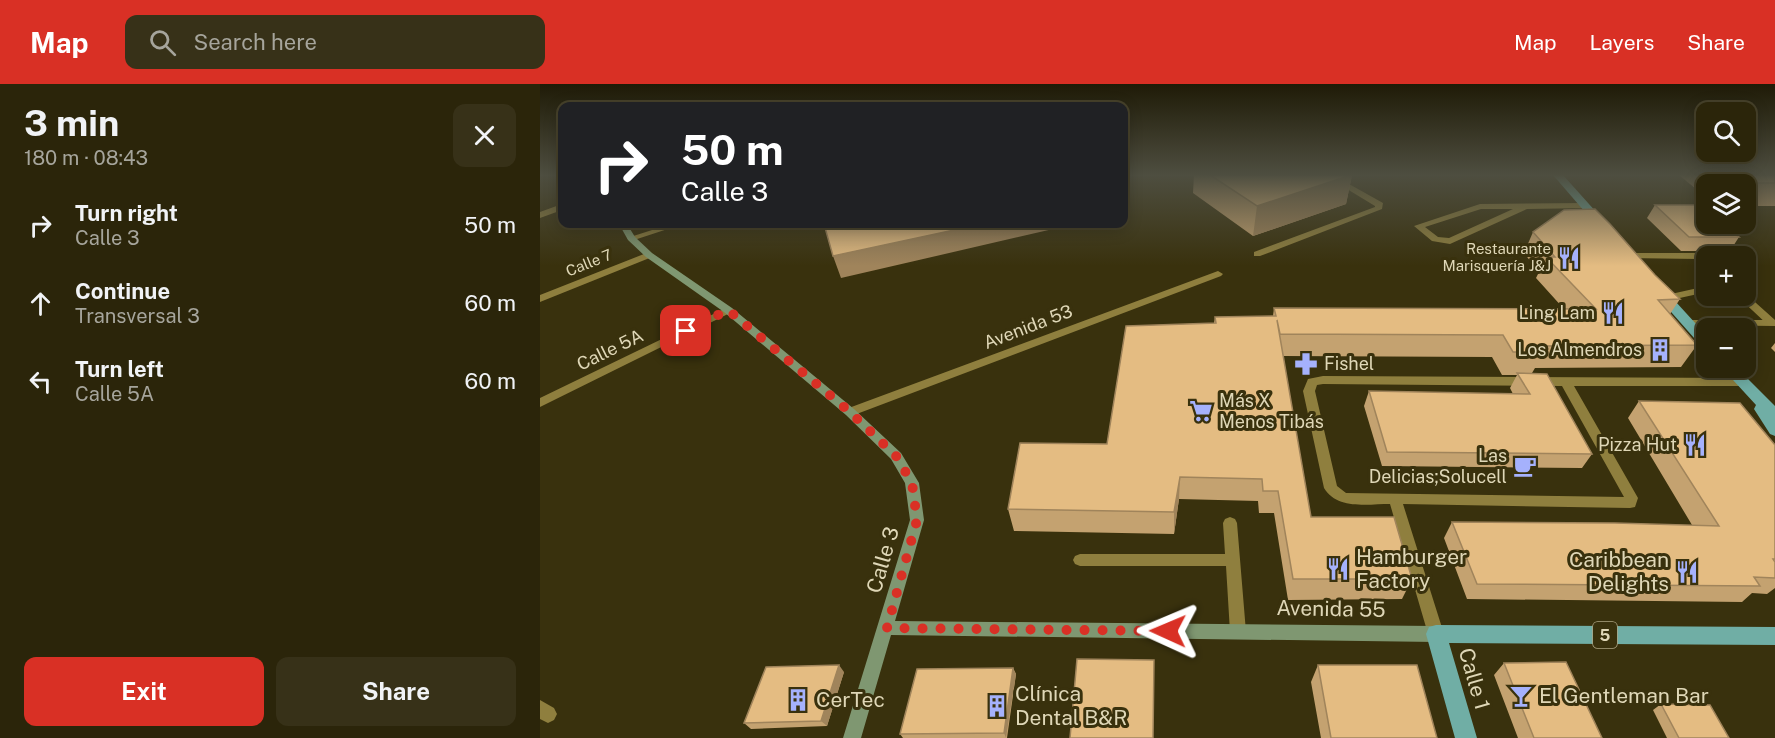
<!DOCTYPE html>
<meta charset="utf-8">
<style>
:root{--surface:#2b250a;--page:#373118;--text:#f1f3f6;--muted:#a6a59c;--line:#47422b;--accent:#d93025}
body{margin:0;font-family:"Public Sans",sans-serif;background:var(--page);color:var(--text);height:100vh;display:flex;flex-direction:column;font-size:22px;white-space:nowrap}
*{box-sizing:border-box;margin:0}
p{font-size:20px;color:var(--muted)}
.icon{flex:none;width:33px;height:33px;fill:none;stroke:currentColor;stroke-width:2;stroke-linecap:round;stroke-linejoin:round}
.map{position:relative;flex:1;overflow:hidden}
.side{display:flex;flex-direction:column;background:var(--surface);width:540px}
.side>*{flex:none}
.guide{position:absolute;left:18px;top:18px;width:570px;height:126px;border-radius:12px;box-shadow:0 3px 15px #0003,0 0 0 2px var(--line);background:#202124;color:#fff;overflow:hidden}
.controls{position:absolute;left:1156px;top:18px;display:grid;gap:12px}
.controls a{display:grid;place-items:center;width:60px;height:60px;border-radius:12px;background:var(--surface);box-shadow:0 3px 15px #0003,0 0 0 2px var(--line);font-size:30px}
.pin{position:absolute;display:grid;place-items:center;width:51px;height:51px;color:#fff;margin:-26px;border-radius:12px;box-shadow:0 3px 9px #0006}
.me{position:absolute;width:66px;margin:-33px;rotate:271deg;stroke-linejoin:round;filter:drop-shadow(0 0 4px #0008)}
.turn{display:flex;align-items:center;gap:21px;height:126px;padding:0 24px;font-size:27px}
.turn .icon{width:78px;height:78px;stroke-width:2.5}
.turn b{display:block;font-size:42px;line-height:51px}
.round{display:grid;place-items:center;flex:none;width:63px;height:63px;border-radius:12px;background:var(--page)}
.summary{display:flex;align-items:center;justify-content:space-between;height:102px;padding:0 24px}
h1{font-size:36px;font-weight:700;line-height:45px}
.button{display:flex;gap:12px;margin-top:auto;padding:12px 24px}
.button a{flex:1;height:69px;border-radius:12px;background:var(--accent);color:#fff;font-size:24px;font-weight:700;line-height:69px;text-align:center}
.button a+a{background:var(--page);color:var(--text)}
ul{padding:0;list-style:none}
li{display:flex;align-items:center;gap:18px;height:78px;padding:0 24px}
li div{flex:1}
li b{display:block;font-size:22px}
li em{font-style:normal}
header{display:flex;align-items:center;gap:36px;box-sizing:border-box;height:84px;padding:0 30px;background:var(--accent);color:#fff}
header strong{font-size:28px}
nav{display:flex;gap:33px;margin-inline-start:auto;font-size:21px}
.search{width:420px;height:54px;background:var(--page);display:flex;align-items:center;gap:15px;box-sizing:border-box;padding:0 21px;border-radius:12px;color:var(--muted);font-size:22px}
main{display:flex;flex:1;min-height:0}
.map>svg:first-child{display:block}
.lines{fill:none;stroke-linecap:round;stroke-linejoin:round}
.lane{fill:#8f7f3e;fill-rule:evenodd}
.street{fill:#8f7f3e;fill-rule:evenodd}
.secondary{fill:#7f9771;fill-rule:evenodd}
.primary{fill:#70aea5;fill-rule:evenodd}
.wall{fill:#c4a270}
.shaded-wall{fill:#a0845b}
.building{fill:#e4bc82;stroke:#a0845b;stroke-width:1.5}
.route{stroke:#d93025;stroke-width:10;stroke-dasharray:0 18}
.labels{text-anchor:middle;stroke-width:6;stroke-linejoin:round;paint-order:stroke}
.far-poi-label{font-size:15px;fill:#dfd7b7;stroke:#39310d;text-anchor:end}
.far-street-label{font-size:15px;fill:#dfd7b7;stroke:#39310d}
.shield{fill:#39310d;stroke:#ada584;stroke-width:1.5}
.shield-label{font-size:16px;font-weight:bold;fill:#dfd7b7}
.poi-label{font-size:18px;fill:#dfd7b7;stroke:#39310d;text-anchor:end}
.street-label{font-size:18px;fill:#dfd7b7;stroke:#39310d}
.near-poi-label{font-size:21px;fill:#dfd7b7;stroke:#39310d;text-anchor:start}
.near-street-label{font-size:21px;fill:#dfd7b7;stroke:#39310d}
</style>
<header>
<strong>Map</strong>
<div class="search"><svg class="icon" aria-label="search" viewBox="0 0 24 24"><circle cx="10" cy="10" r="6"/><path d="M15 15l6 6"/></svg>Search here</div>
<nav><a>Map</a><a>Layers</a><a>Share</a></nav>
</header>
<main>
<section class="side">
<div class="summary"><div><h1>3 min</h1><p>180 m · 08:43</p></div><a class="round"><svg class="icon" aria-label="close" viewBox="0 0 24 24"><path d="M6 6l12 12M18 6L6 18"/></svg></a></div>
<ul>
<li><svg class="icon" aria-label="right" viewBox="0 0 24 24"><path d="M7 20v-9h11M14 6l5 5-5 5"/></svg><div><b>Turn right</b><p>Calle 3</p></div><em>50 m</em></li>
<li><svg class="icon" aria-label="ahead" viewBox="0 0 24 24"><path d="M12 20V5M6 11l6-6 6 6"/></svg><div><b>Continue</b><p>Transversal 3</p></div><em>60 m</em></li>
<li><svg class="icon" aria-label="left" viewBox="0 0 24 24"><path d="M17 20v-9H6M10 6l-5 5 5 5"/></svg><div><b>Turn left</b><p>Calle 5A</p></div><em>60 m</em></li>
</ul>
<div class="button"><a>Exit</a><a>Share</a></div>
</section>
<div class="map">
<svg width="1235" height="654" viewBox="0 0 1235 654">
<rect width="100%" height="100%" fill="#39310d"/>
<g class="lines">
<path class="lane" d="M 784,91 L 793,91 L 843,119 L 842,125 L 720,172 L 714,172 L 714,168 L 835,123 L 835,122 Z
M 1045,119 L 1048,120 L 1048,124 L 987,125 L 910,160 L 892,157 L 874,142 L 940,120 ZM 941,125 L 973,125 L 909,154 L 898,153 L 885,143 Z
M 131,140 L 143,140 L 91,157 L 87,154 Z
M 1089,169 L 1161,169 L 1167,173 L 1167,181 L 1159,175 L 1086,174 L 1086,170 Z
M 1167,202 L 1167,208 L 1126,217 L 1121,214 L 1122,212 Z
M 1206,210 L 1235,236 L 1235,241 L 1228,241 L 1197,212 Z
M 783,292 L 1202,294 L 1208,298 L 1202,302 L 1034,302 L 1098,414 L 1095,423 L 1090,424 L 863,420 L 904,550 L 902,555 L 896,558 L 890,555 L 888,550 L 850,420 C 828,420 797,426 784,404 L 763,307 L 768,295 ZM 783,300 L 1022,302 L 1084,413 L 806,409 L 797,402 L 775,307 L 777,301 Z
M 690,433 L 695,435 L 697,439 L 706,548 L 704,553 L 698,555 L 692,553 L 690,548 L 686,482 L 540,482 L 535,480 L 533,476 L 535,472 L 540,470 L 685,470 L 683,439 L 685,435 Z"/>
<path class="street" d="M 22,120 L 22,126 L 0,134 L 0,128 Z
M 109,168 L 114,171 L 112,173 L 0,218 L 0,211 Z
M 678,187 L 683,190 L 681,192 L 314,331 L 310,332 L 304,328 L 306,325 Z
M 188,223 L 193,226 L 192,228 L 0,323 L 0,314 Z
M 1148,236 L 1235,236 L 1235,242 L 1144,241 L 1143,239 Z
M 0,616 L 14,624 L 17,630 L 14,636 L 8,639 L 0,635 Z"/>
<path class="secondary" d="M 79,140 L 87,140 L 95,153 L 112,169 L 192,224 L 314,325 L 361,369 L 379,399 L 384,436 L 355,537 L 896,542 L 902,545 L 904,550 L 902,555 L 896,558 L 351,551 L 321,654 L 303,654 L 370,436 L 365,399 L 351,375 L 306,331 L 184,228 L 106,173 L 88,156 Z"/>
<path class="primary" d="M 1013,91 L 1023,91 L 1066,139 L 1066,143 L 1058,143 Z
M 1121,205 L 1125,206 L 1167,252 L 1167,264 L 1162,263 L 1117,212 L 1115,209 Z
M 1182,284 L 1197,284 L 1235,322 L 1235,352 L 1230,350 L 1214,325 L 1216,321 Z
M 896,541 L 1235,543 L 1235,561 L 909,559 L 937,654 L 915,654 L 886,550 L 889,543 Z"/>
</g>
<path class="wall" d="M 654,91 L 812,91 L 806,120 L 713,152 L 653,109 Z
M 1139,91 L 1235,91 L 1235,122 L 1206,122 L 1206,100 L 1167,100 L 1167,114 Z
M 1115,121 L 1199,153 L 1190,167 L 1141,167 L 1107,134 Z
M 993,148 L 1115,191 L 1140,215 L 1130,230 L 1157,261 L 1141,283 L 995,284 L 992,289 L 1052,370 L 1042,384 L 842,382 L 824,322 L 829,307 L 973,310 L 970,304 L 977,291 L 962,291 L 952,273 L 743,272 L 771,433 L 872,495 L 862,515 L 748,516 L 734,429 L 719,429 L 718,417 L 639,415 L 634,450 L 474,447 L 468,425 L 567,360 L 674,239 L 675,233 L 733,232 L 734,224 L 1024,225 L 996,194 L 999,188 L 984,169 Z
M 1235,259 L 1235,268 L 1231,264 Z
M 1099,317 L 1235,361 L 1235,504 L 1227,510 L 1212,509 L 1202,518 L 927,515 L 904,454 L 912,438 L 1152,441 L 1088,334 Z
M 964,579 L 1062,654 L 978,654 L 954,591 Z
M 778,581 L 897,654 L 781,654 L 771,598 Z
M 473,584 L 476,590 L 467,654 L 363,654 L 360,650 Z
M 304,588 L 287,642 L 211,645 L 204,639 Z
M 1121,620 L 1189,654 L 1127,654 L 1113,626 Z"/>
<path class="shaded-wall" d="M 812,91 L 806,120 L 713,152 L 717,122 Z
M 442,140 L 512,140 L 513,145 L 301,194 L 293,172 Z
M 640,393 L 639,415 L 634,450 L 634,428 Z
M 299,581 L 304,588 L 287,642 L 281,637 Z
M 473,584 L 476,590 L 466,654 L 464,649 Z"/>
<path class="building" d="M 670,91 L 811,91 L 717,122 Z
M 1181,91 L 1235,91 L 1235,99 L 1192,99 Z
M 1115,121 L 1161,121 L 1167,126 L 1167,140 L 1183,140 L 1199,153 L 1149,153 Z
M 1055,125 L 1070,140 L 1115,191 L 1140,215 L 1118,216 L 1157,261 L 1000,262 L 1003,268 L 973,268 L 963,251 L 740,250 L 737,236 L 771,433 L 854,433 L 872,495 L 753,495 L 738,407 L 723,407 L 722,395 L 640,393 L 634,428 L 468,425 L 480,359 L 567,360 L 586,242 L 676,239 L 675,233 L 736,232 L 734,224 L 1056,225 L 1006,173 L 1015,173 L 993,148 L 1024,126 Z
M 284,140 L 442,140 L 293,172 Z
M 977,289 L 1007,290 L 1052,370 L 847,368 L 829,307 L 990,310 Z
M 1099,317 L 1200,319 L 1235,361 L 1235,475 L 1233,475 L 1235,478 L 1235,494 L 1214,493 L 1220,502 L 937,500 L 912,438 L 1075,439 L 1179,442 Z
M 537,575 L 614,576 L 613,654 L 530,654 Z
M 1026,578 L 1062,654 L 994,654 L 964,579 Z
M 299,581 L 281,637 L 204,639 L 226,583 Z
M 778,581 L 877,581 L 897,654 L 791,654 Z
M 473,584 L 464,649 L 360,650 L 377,585 Z
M 1121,620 L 1170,621 L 1189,654 L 1139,654 Z"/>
<linearGradient id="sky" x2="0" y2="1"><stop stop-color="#1f1b07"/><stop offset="0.5" stop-color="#4e4e40"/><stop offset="1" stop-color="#4e4e40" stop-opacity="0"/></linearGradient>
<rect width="1235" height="182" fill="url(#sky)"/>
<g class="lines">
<path class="route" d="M 146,247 L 188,226 L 310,328 L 356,372 L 372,399 L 377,436 L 347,544 L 628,547"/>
</g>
<defs>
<g id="restaurant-bare" transform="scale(1.8)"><path d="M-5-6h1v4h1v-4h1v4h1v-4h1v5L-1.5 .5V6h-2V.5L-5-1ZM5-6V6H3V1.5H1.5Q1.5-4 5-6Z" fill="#a5b1fc" stroke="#39310d" stroke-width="2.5" paint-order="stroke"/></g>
<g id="building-bare" transform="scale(1.8)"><path d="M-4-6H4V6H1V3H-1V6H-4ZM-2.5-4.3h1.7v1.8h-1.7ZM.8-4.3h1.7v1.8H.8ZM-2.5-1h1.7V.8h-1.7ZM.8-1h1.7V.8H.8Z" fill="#a5b1fc" stroke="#39310d" stroke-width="2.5" paint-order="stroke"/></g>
<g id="pharmacy-bare" transform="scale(1.8)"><path d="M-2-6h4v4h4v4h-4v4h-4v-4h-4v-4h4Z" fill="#a5b1fc" stroke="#39310d" stroke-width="2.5" paint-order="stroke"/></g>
<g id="supermarket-bare" transform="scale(1.8)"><path d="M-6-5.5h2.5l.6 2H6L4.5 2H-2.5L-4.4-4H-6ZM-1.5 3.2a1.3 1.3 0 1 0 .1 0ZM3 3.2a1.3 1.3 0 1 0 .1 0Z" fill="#a5b1fc" stroke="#39310d" stroke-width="2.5" paint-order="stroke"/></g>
<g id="cafe-bare" transform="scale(1.8)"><path d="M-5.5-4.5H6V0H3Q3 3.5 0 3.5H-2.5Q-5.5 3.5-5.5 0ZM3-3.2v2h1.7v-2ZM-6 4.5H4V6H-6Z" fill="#a5b1fc" stroke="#39310d" stroke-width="2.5" paint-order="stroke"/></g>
<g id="bar-bare" transform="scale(1.8)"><path d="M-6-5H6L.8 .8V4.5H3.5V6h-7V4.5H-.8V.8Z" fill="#a5b1fc" stroke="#39310d" stroke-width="2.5" paint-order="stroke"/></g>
</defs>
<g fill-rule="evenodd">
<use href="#restaurant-bare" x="1029" y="174"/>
<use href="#restaurant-bare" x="1073" y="229"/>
<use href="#building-bare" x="1120" y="266"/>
<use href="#pharmacy-bare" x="766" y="280"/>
<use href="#supermarket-bare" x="661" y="327"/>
<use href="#restaurant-bare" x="1155" y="361"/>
<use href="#cafe-bare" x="985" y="382"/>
<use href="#restaurant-bare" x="798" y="485"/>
<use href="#restaurant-bare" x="1147" y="488"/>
<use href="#bar-bare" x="981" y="612"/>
<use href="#building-bare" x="258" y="616"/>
<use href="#building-bare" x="457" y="622"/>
</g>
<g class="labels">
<g class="far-poi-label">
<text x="1011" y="170">Restaurante<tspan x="1011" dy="17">Marisquería J&amp;J</tspan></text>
</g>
<g class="far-street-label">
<text transform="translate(49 179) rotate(-22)" y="5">Calle 7</text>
</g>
<rect class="shield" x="1053" y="538" width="24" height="26" rx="4.5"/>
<g class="shield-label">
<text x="1065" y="557">5</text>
</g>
<g class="poi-label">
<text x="1055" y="235">Ling Lam</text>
<text x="1102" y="272">Los Almendros</text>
<text x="784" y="286" text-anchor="start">Fishel</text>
<text x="679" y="323" text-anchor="start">Más X<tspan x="679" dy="21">Menos Tibás</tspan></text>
<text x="1137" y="367">Pizza Hut</text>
<text x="967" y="378">Las<tspan x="967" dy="21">Delicias;Solucell</tspan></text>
</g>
<g class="street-label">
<text transform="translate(488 243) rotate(-21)" y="6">Avenida 53</text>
<text transform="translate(70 266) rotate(-26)" y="6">Calle 5A</text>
</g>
<g class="near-poi-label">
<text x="816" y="480">Hamburger<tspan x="816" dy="24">Factory</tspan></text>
<text x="1129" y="483" text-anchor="end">Caribbean<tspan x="1129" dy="24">Delights</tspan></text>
<text x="475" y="617">Clínica<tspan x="475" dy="24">Dental B&amp;R</tspan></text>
<text x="999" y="619">El Gentleman Bar</text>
<text x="276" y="623">CerTec</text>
</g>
<g class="near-street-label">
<text transform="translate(343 476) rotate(-74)" y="7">Calle 3</text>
<text transform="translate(791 525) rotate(1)" y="7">Avenida 55</text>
<text transform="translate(934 595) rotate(74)" y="7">Calle 1</text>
</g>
</g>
</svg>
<div class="controls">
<a><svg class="icon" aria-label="search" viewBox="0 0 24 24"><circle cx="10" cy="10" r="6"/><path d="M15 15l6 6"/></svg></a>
<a><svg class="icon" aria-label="layers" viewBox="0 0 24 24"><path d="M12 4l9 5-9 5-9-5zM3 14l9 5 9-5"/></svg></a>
<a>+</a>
<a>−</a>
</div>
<div class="pin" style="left:146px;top:247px;background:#d93025"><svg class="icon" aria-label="arrive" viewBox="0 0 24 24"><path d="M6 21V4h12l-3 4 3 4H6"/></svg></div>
<svg class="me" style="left:628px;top:547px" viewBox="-20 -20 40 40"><path d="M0-17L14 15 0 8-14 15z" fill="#d93025" stroke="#fff" stroke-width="4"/></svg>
<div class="guide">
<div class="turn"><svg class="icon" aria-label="right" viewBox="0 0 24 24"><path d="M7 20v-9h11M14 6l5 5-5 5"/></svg><div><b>50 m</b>Calle 3</div></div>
</div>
</div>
</main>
